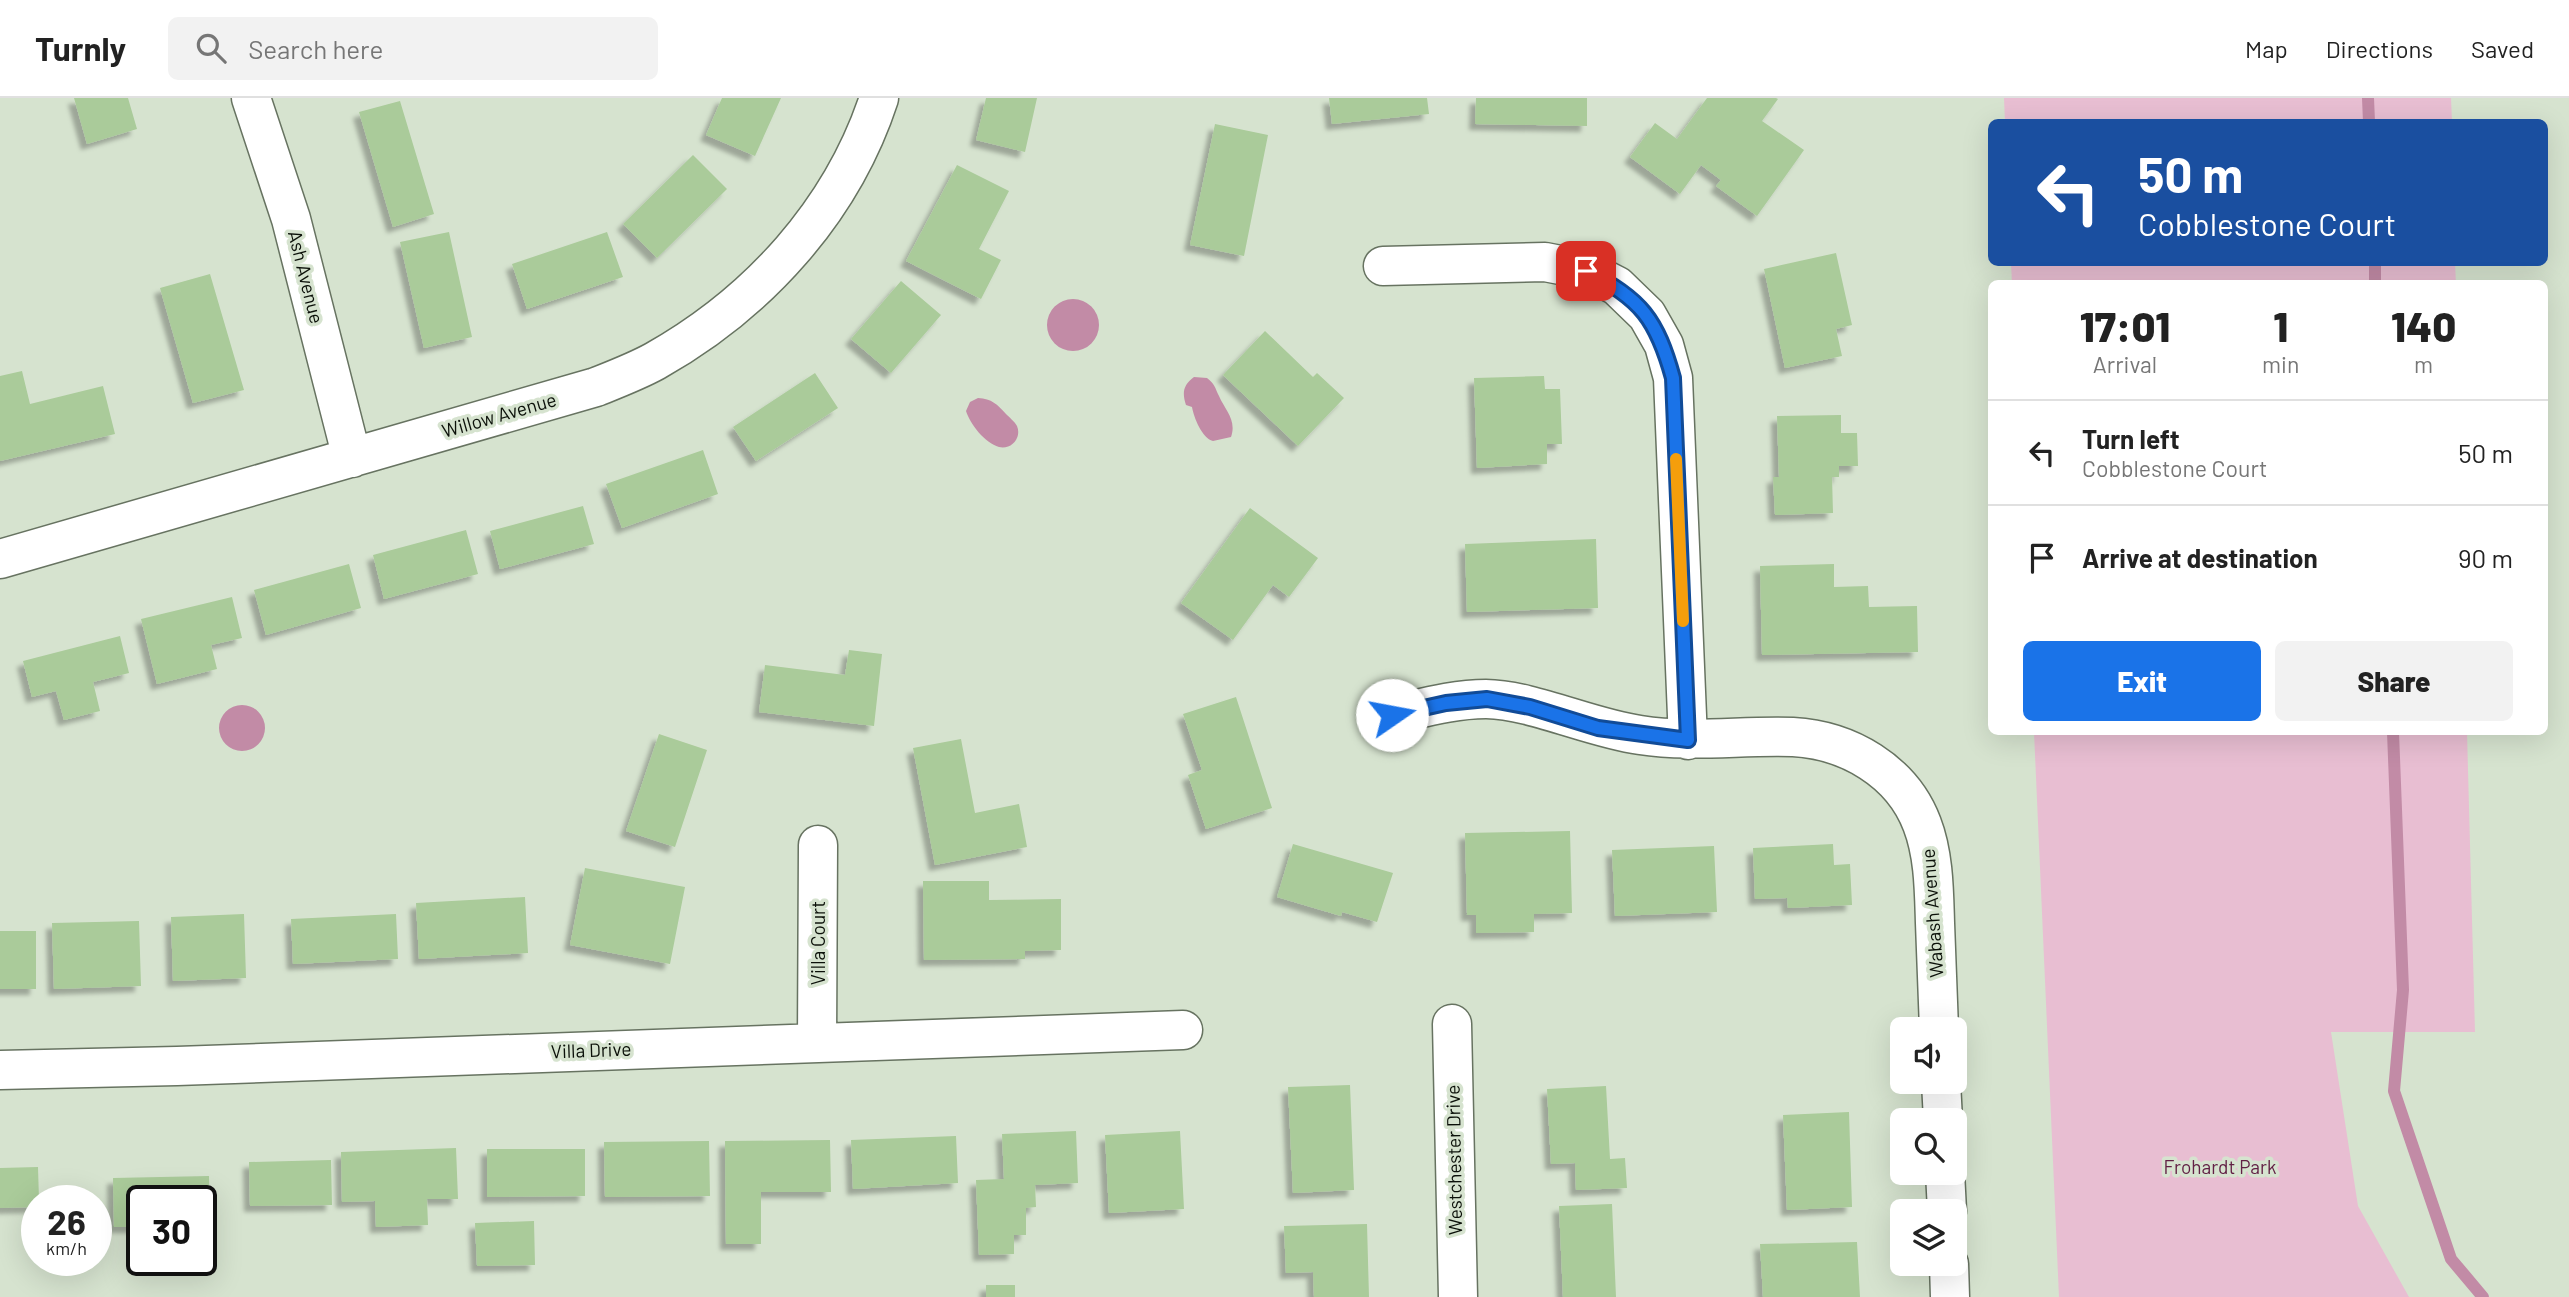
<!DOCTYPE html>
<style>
:root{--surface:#fff;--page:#f2f2f2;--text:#222;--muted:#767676;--line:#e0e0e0;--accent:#1a73e8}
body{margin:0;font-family:Barlow,sans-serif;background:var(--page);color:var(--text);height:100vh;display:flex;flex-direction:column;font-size:26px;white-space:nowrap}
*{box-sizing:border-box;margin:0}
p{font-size:23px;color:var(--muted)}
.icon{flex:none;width:38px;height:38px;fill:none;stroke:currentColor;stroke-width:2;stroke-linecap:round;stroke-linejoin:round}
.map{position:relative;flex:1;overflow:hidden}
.details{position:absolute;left:1988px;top:182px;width:560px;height:455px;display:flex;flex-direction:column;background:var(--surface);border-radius:10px;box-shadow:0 7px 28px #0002}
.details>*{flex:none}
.hud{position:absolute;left:1988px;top:21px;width:560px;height:147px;border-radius:10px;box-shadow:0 7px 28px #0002;background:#1a4fa0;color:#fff;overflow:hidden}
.controls{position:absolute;left:1890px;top:919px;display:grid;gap:14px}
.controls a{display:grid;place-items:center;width:77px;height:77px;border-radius:10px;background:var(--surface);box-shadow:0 7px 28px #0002;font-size:35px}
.speed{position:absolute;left:21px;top:1087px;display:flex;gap:14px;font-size:35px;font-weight:700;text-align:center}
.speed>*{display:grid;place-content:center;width:91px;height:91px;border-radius:50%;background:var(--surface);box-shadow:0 7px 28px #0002;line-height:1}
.speed small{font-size:18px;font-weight:400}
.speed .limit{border:4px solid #111;border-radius:10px;background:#fff;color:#111}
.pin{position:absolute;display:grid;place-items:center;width:60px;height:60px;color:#fff;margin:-30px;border-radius:14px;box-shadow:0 4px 10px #0006}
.me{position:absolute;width:77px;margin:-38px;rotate:78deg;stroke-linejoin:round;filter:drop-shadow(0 0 5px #0008)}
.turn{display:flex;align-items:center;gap:24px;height:147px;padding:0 35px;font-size:32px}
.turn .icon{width:91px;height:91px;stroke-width:2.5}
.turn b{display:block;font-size:49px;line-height:60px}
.eta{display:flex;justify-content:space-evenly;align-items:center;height:119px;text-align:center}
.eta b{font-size:42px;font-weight:800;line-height:49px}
.button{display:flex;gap:14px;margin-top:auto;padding:14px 35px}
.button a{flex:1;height:80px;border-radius:10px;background:var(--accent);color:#fff;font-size:28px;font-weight:800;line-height:80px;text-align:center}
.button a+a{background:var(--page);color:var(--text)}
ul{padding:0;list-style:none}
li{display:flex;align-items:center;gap:21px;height:105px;padding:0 35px;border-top:2px solid var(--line)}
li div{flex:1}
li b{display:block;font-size:26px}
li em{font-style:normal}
header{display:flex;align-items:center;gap:42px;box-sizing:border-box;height:98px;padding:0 35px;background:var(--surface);border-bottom:2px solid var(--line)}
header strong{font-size:33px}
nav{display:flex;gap:38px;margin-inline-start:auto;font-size:24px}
.search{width:490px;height:63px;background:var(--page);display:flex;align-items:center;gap:18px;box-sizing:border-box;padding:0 24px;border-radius:10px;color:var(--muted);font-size:26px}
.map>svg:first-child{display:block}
.green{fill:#e8bed2}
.water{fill:#c28ba6}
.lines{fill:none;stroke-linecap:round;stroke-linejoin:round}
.stream{stroke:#c28ba6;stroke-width:12}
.building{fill:#aacb9a;filter:url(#shadow)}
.minor-casing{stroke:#677361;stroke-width:41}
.minor{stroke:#fff;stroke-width:38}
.route-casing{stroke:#114b97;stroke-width:18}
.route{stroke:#1a73e8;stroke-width:12}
.slow{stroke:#f59e0b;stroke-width:12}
.labels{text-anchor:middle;stroke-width:7;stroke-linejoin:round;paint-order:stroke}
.street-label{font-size:19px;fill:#0b1009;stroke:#d6e3cf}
.park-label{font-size:19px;fill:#622045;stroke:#d6e3cf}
</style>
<header>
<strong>Turnly</strong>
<div class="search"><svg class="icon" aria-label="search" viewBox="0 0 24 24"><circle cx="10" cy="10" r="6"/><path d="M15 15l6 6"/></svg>Search here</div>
<nav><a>Map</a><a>Directions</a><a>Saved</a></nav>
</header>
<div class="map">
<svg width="2569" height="1199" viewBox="0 0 2569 1199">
<defs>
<filter id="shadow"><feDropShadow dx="-6" dy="6" stdDeviation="2" flood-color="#0004"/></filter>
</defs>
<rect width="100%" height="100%" fill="#d6e3cf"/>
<path class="green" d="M 2004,0 L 2451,0 L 2452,24 L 2005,24 Z
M 2455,164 L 2456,186 L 2012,186 L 2011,165 Z
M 2034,634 L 2467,634 L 2475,934 L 2331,934 L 2358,1108 L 2409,1199 L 2059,1199 Z"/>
<path class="water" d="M1047 227a26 26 0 1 1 52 0a26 26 0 1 1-52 0Z
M 1194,279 L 1207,280 C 1215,286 1215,290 1219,298 C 1225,312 1237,322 1231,339 L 1213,343 C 1202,340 1194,320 1192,309 L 1186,307 C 1182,295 1183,287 1194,279 Z
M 978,300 C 992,301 997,306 1006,316 C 1009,319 1015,324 1017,328 C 1022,340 1011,352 999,349 C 985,345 970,326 966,313 L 970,304 Z
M219 630a23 23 0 1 1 46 0a23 23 0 1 1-46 0Z"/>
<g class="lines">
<path class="stream" d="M 2368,0 L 2369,24
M 2375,164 L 2375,186
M 2393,634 L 2403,892 L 2394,993 L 2451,1161 L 2483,1199"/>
</g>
<path class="building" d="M 74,0 L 128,0 L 137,31 L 87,46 Z
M 722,0 L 781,0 L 755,58 L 706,37 Z
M 986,0 L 1037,0 L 1025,54 L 976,42 Z
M 1329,0 L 1427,0 L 1429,16 L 1332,26 Z
M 1476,0 L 1587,0 L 1587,28 L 1475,26 Z
M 1707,0 L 1776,0 L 1778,1 L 1762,23 L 1804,52 L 1757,118 L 1716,88 L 1721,82 L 1701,67 L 1680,96 L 1630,59 L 1655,25 L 1677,41 Z
M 400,3 L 434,116 L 393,129 L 359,14 Z
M 1215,26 L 1268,37 L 1244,158 L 1190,147 Z
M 693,57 L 727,91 L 657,160 L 623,126 Z
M 957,67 L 1009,93 L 979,151 L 1001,162 L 981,201 L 906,163 Z
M 449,134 L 472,239 L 424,250 L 400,144 Z
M 607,134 L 623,179 L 527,211 L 512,166 Z
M 1836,155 L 1852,227 L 1836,231 L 1842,258 L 1785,270 L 1764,171 Z
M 210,176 L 244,292 L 193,305 L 160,190 Z
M 901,183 L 941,217 L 891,275 L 851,241 Z
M 1265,233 L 1313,279 L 1317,275 L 1344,300 L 1298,348 L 1223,277 Z
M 22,273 L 30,306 L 103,288 L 115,336 L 0,363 L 0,278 Z
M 815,275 L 838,310 L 756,363 L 733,329 Z
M 1544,278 L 1545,291 L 1560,291 L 1562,346 L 1547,346 L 1547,366 L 1477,370 L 1474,280 Z
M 1841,317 L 1841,335 L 1857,335 L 1858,368 L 1839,368 L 1839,379 L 1832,379 L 1833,415 L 1775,417 L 1773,379 L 1779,379 L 1777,318 Z
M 703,352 L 718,396 L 622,430 L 606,386 Z
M 583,408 L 594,446 L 500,471 L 490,433 Z
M 1250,410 L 1318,460 L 1289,499 L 1273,487 L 1233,542 L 1181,505 Z
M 466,432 L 478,476 L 384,501 L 373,457 Z
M 1596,441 L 1598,510 L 1467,514 L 1465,446 Z
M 349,466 L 361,510 L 266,537 L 254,492 Z
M 1834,466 L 1834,489 L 1868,488 L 1869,509 L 1917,508 L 1918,554 L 1762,557 L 1760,468 Z
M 232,499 L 242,540 L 211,547 L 217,571 L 157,586 L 141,521 Z
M 120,538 L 129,575 L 93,584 L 100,613 L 64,622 L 56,593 L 32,599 L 23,563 Z
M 849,552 L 882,556 L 874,628 L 759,614 L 765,567 L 845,577 Z
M 1236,599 L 1272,710 L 1206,731 L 1188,677 L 1202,672 L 1183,616 Z
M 659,636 L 707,652 L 675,749 L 626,733 Z
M 961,641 L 975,715 L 1019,706 L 1027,749 L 935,767 L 913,650 Z
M 1570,733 L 1572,815 L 1534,816 L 1534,834 L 1476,835 L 1476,817 L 1467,817 L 1465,735 Z
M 1293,746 L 1393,775 L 1377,824 L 1342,814 L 1341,818 L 1277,799 Z
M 1833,746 L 1834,767 L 1850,766 L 1852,807 L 1788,810 L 1787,800 L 1755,801 L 1753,750 Z
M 1714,748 L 1717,814 L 1615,818 L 1612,752 Z
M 585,770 L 685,789 L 670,866 L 570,847 Z
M 923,783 L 989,783 L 989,802 L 1061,801 L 1061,852 L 1025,853 L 1025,861 L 924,862 Z
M 525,799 L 528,855 L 419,861 L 416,805 Z
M 244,816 L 246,880 L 173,883 L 171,819 Z
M 396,816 L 398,861 L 293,866 L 291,821 Z
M 139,823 L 141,888 L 54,891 L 52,825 Z
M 0,833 L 36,833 L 36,891 L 0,891 Z
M 1350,987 L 1354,1092 L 1293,1095 L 1288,989 Z
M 1606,988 L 1610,1061 L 1625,1060 L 1627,1090 L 1576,1092 L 1575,1065 L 1551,1066 L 1547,991 Z
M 1849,1014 L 1852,1109 L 1787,1112 L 1783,1017 Z
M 1076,1033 L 1078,1085 L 1035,1087 L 1036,1109 L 1026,1110 L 1026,1137 L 1014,1137 L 1014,1156 L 979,1157 L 976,1082 L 1004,1081 L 1002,1036 Z
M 1180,1033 L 1184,1111 L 1109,1115 L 1105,1037 Z
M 956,1038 L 958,1085 L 853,1091 L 851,1042 Z
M 830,1042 L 831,1094 L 761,1094 L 761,1146 L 726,1146 L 725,1043 Z
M 709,1043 L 710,1098 L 605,1099 L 604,1044 Z
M 456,1050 L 458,1101 L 427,1101 L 428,1127 L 376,1129 L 375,1103 L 342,1104 L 341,1054 Z
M 487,1051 L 585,1051 L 585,1098 L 487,1099 Z
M 331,1062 L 332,1107 L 250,1108 L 249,1064 Z
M 38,1069 L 39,1102 L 37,1102 L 37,1109 L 0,1110 L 0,1070 Z
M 209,1078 L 210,1128 L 201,1128 L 201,1102 L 142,1102 L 142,1129 L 114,1129 L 113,1080 Z
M 1612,1106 L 1616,1199 L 1563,1199 L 1559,1108 Z
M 534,1123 L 535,1167 L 477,1168 L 475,1125 Z
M 1367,1126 L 1369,1199 L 1314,1199 L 1313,1174 L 1286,1175 L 1284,1128 Z
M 1857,1144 L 1860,1199 L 1763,1199 L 1760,1146 Z
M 986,1187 L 1015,1187 L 1015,1199 L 986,1199 Z"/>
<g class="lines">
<g class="minor-casing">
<path id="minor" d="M 251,0 L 291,121 L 352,360
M 1383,168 L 1545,164 L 1586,172 L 1617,188 L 1647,217 L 1664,247 L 1673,280 L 1688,642
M 0,461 L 596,289 C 616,281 637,273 655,263 C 758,205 842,113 879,0
M 1392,617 C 1423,610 1454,601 1486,601 C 1533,602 1590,630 1640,637 C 1692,645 1742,637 1793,639 C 1848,642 1902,673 1922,726 C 1934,757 1934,793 1935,825 C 1936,860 1938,896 1939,931
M 1452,926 L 1458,1199
M 817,944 L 818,747
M 0,972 L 177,968 L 1183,932
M 1941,984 L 1943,1022
M 1945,1074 L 1947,1113
M 1949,1166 L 1950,1199"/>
</g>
<use href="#minor" class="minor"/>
</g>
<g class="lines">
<g class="route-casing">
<path id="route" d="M 1392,617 L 1446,605 L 1487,601 L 1530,609 L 1598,630 L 1688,642 L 1673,280 C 1657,222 1641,200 1586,173"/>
</g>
<use href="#route" class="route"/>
<path class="slow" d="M 1676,361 L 1683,523"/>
</g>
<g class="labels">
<g class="street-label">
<text transform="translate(306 179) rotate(76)" y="7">Ash Avenue</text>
<text transform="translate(499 317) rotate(-16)" y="7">Willow Avenue</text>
<text transform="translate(1932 815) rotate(-94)" y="7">Wabash Avenue</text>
<text transform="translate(818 845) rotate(-90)" y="7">Villa Court</text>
<text transform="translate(591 952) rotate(-2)" y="7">Villa Drive</text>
<text transform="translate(1454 1062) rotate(-91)" y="7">Westchester Drive</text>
</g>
<g class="park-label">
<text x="2220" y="1076">Frohardt Park</text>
</g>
</g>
</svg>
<div class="controls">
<a><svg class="icon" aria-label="sound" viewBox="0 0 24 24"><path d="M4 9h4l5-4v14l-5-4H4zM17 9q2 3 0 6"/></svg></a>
<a><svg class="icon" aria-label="search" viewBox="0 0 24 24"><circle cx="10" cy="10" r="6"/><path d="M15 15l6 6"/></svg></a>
<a><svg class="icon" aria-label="layers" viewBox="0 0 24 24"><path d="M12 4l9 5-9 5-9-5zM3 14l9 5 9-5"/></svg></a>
</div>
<div class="speed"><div>26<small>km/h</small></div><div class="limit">30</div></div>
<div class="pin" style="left:1586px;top:173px;background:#d93025"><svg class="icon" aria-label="arrive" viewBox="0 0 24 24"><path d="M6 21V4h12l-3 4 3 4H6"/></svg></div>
<svg class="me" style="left:1392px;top:617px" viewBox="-20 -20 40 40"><circle r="19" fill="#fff"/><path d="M0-13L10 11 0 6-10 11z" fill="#1a73e8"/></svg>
<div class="hud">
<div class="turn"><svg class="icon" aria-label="left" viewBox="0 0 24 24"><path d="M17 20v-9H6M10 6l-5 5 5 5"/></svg><div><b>50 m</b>Cobblestone Court</div></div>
</div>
<section class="details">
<div class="eta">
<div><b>17:01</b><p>Arrival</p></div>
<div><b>1</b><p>min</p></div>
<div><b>140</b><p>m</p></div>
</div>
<ul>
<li><svg class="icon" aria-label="left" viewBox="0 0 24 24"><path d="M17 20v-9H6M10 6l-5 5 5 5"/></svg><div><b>Turn left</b><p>Cobblestone Court</p></div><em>50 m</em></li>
<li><svg class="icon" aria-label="arrive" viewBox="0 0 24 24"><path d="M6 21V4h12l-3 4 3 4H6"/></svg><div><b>Arrive at destination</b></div><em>90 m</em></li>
</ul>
<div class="button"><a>Exit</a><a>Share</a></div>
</section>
</div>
